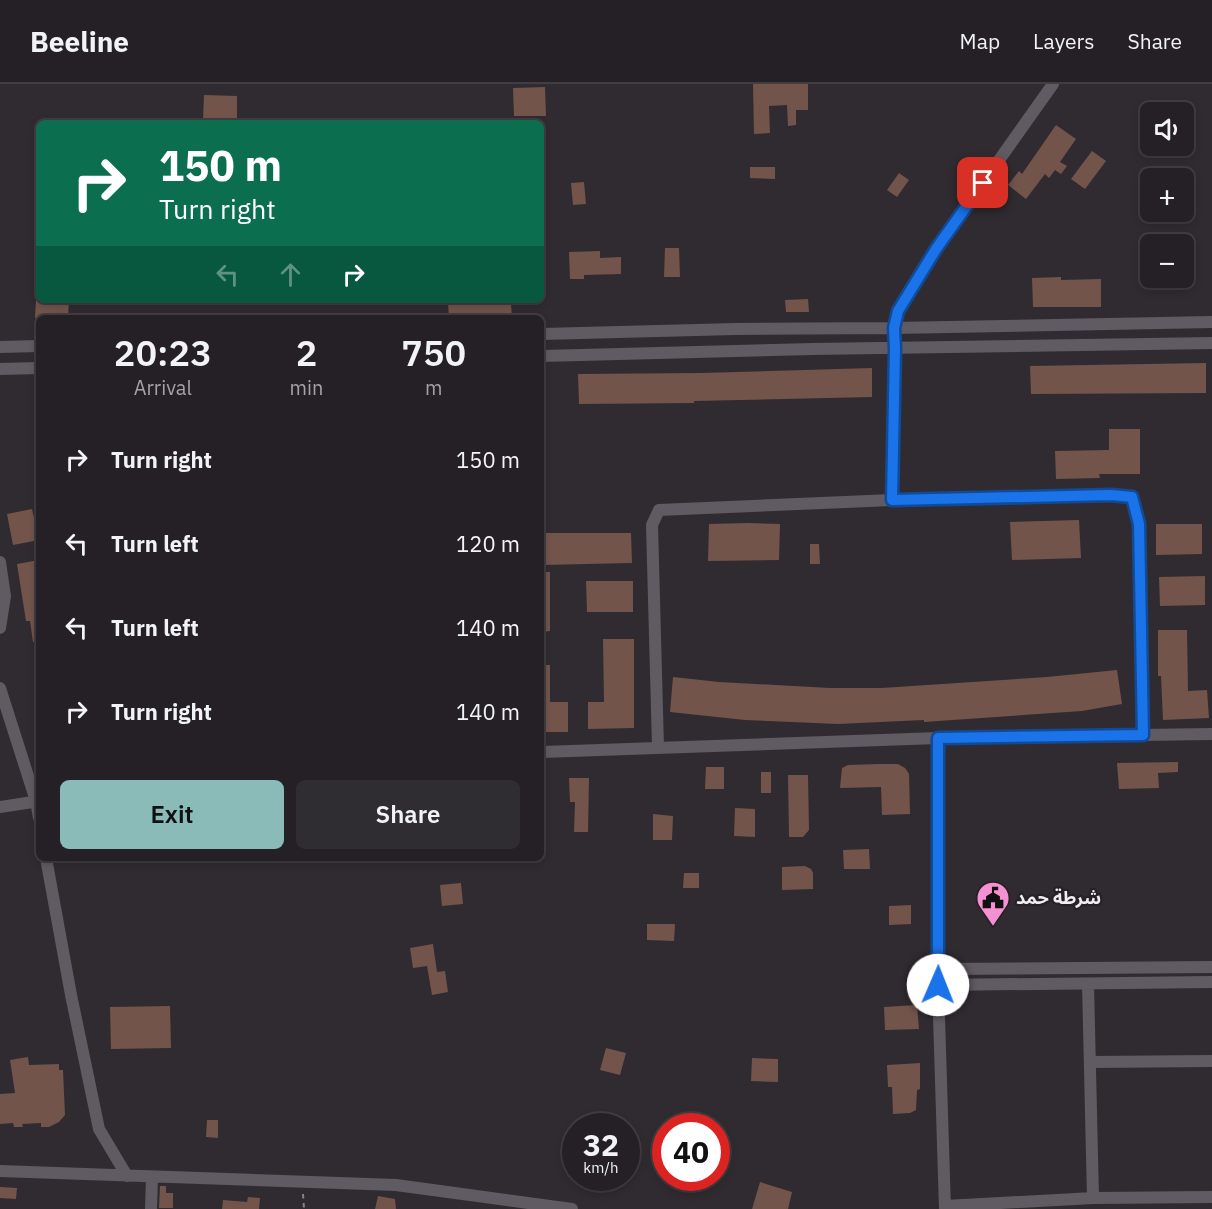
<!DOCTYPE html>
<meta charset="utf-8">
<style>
:root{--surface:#242025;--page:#302d32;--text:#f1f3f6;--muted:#a3a3a7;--line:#413e42;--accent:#8bbbb9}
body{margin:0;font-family:"IBM Plex Sans","Noto Sans Arabic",sans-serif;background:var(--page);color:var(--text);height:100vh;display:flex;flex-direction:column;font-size:22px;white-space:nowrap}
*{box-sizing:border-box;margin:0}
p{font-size:20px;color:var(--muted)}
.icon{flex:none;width:33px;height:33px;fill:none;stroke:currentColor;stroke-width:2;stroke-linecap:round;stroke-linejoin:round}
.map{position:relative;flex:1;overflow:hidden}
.sheet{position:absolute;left:36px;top:231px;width:508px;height:546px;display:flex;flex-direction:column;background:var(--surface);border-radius:9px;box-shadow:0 3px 9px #0003,0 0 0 2px var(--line)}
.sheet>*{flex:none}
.top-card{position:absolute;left:36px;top:36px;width:508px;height:183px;border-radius:9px;box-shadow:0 3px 9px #0003,0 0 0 2px var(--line);background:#0b6e4f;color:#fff;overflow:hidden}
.controls{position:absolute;left:1140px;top:18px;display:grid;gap:12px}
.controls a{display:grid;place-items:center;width:54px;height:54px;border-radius:9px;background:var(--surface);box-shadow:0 3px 9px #0003,0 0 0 2px var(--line);font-size:30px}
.speed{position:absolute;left:562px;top:1029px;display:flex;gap:12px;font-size:30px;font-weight:700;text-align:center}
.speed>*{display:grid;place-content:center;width:78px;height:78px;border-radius:50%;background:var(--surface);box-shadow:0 3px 9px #0003,0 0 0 2px var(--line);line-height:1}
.speed small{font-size:15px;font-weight:400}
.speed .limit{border:9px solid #d22;background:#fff;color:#111}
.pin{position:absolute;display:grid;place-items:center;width:51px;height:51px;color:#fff;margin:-26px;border-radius:12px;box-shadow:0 3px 9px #0006}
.me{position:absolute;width:66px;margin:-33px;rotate:1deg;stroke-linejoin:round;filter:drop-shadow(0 0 4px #0008)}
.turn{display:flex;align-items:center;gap:21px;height:126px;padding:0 24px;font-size:27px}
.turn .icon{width:78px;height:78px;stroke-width:2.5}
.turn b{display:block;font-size:42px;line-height:51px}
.lanes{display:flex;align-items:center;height:57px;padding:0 24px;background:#0003;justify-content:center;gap:30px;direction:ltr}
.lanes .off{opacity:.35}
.eta{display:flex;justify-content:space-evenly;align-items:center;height:102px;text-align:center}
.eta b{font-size:36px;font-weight:600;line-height:42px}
.button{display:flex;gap:12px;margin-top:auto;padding:12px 24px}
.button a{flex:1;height:69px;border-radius:9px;background:var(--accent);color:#111;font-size:24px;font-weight:600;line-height:69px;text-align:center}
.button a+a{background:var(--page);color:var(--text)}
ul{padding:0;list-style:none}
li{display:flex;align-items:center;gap:18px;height:84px;padding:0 24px}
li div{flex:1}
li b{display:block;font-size:22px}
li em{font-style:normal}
header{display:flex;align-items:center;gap:36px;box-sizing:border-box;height:84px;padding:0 30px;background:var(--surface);border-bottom:2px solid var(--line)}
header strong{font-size:28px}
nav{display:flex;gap:33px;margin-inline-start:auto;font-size:21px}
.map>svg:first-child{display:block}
.building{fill:#72544b}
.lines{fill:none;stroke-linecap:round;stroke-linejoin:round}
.path{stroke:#868287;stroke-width:2;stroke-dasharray:4.5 4.5;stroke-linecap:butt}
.minor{stroke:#605a62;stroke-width:12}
.route-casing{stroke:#114b97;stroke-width:15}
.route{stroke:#1a73e8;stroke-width:10}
.labels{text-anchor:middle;stroke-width:4.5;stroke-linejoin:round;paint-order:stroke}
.poi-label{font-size:18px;font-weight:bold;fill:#f0edf1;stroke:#262127;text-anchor:start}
</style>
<header>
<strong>Beeline</strong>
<nav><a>Map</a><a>Layers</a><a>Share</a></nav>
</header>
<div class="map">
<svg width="1212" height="1125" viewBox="0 0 1212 1125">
<rect width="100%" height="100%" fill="#302b31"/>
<path class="building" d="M 753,0 L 808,0 L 808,26 L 796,26 L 796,41 L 788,42 L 787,21 L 769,22 L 770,49 L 754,50 Z
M 545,3 L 546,32 L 514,32 L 513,4 Z
M 204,11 L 237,12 L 237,37 L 203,36 Z
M 1056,41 L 1076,55 L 1060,78 L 1067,82 L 1061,90 L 1055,86 L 1049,94 L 1045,90 L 1026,115 L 1008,101 L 1019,87 L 1022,90 Z
M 1092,67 L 1106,77 L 1085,105 L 1071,95 Z
M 750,83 L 775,83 L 775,95 L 750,94 Z
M 899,89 L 909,96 L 897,113 L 887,106 Z
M 584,98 L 586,120 L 573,121 L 571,99 Z
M 665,164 L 679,164 L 680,193 L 664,193 Z
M 600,167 L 600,174 L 621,173 L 621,190 L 584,191 L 584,195 L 570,195 L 569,168 Z
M 1061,193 L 1061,196 L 1101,195 L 1101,223 L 1033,223 L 1032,194 Z
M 808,215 L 809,228 L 786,228 L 785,216 Z
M 36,216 L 69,216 L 68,234 L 35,234 Z
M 471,218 L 471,221 L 511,220 L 512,234 L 449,234 L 448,219 Z
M 1206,279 L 1206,309 L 1031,310 L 1030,282 Z
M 872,284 L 872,313 L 694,317 L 694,319 L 579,320 L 578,290 L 701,289 Z
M 1109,345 L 1140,345 L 1140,390 L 1099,390 L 1100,394 L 1056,395 L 1055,367 L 1109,366 Z
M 32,425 L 39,456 L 13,461 L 7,430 Z
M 1079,436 L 1081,474 L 1012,476 L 1010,438 Z
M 748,439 L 780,440 L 779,476 L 708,477 L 709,440 Z
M 1156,440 L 1202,440 L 1202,470 L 1156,471 Z
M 542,449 L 631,449 L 632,479 L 542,481 Z
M 810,460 L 819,460 L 820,480 L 810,480 Z
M 39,476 L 39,558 L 33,558 L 30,537 L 26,537 L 17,480 Z
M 542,488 L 550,488 L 550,547 L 542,548 Z
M 1205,492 L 1205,521 L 1160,522 L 1159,493 Z
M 586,497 L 633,497 L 633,528 L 587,528 Z
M 1158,546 L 1187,546 L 1188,607 L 1207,606 L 1209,634 L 1163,636 L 1161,592 L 1158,592 Z
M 603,555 L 634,555 L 634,644 L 588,645 L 588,618 L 604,618 Z
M 542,581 L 550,581 L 550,618 L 568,618 L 568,648 L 542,648 Z
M 1117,586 L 1122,620 L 1082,627 L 924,638 L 924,636 L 838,640 L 745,636 L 670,628 L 673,593 L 719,598 L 830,604 L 882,604 L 1047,593 Z
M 1178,678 L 1178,688 L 1158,689 L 1159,704 L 1119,705 L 1117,679 Z
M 879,680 L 898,680 L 905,684 L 909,690 L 910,730 L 882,731 L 881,703 L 840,704 L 842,684 L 848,681 Z
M 706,683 L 724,683 L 724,705 L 705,705 Z
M 761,688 L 771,688 L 771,709 L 761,709 Z
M 788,691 L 808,691 L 809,746 L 803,753 L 789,753 Z
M 569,694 L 589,694 L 588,748 L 574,748 L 575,718 L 570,718 Z
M 735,724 L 755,725 L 755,753 L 734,752 Z
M 653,730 L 673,732 L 672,756 L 653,756 Z
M 869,765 L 870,785 L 844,785 L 843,766 Z
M 805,782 L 811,785 L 813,789 L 813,805 L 782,806 L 782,783 Z
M 684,789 L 699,789 L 699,804 L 683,804 Z
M 461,799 L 463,820 L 442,822 L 440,801 Z
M 911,821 L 911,840 L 889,841 L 889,822 Z
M 647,840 L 675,840 L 674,857 L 647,856 Z
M 433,860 L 437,888 L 445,887 L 448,908 L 432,911 L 427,882 L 413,884 L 410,864 Z
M 917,921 L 919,945 L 885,946 L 884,923 Z
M 170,922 L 171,964 L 111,965 L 110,923 Z
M 606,964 L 626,969 L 620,991 L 600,986 Z
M 28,973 L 29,981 L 59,980 L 59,986 L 63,986 L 65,1031 L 59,1038 L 49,1043 L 41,1043 L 41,1039 L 22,1040 L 23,1043 L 14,1043 L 13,1039 L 0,1040 L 0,1010 L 15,1009 L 10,976 Z
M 752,974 L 778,975 L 778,998 L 751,997 Z
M 920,979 L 920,1005 L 917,1006 L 916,1026 L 910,1029 L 893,1030 L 892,1003 L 888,1003 L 887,981 Z
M 207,1036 L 218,1036 L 218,1054 L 206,1053 Z
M 760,1098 L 792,1108 L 788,1125 L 752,1125 Z
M 160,1102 L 166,1102 L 166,1109 L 173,1109 L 173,1124 L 159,1124 Z
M 0,1103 L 17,1104 L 16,1115 L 0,1114 Z
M 378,1112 L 395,1115 L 396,1125 L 375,1125 Z
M 248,1113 L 260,1114 L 259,1125 L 222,1125 L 223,1116 L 247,1118 Z"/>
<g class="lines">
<path class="path" d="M 303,1110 L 304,1125"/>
<path class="minor" d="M 542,250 L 735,245 L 894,244 L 1212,238
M 0,263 L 39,262
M 542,272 L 813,265 L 1212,259
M 0,285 L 39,284
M 892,416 L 895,265 L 894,244 L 898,227 L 910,205 L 936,165 L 1053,0
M 0,478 L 5,512 L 0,544
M 0,604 L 36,717 L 39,734
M 938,654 L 938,901 L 945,1125
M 658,663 L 652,441 L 659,426 L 892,416 L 1111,411 L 1132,413 L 1139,440 L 1143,651
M 542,668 L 938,654 L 1212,650
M 0,723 L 39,717
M 46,774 L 71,911 L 99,1045 L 127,1092
M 939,885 L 1212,883
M 1088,900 L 1093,1114
M 938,901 L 1212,898
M 1090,978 L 1212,977
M 0,1087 L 396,1101 L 572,1125
M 945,1122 L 1093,1114 L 1212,1113
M 151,1125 L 152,1093"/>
</g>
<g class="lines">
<g class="route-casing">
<path id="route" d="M 938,901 L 938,654 L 1143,651 L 1139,440 L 1132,413 L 1111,411 L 892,416 L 895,265 L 894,244 L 898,227 L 936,165 L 983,99"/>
</g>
<use href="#route" class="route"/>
</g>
<defs>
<g id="civic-pin" transform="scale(1.725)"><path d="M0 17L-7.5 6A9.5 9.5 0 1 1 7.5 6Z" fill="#f591d2" stroke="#262127"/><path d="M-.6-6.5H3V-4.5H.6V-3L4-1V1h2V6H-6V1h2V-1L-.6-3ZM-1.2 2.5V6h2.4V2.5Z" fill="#111"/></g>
</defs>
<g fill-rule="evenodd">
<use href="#civic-pin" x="993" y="814"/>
</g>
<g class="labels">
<g class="poi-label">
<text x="1016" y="820">شرطة حمد</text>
</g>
</g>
</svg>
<div class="controls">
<a><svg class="icon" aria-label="sound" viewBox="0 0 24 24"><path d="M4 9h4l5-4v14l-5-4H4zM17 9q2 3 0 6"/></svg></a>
<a>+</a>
<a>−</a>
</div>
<div class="speed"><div>32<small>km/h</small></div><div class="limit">40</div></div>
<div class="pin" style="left:983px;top:99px;background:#d93025"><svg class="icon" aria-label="arrive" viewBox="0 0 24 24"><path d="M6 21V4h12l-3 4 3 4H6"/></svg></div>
<svg class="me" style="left:938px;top:901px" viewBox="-20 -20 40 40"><circle r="19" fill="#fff"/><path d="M0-13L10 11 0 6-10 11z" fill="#1a73e8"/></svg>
<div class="top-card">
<div class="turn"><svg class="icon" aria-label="right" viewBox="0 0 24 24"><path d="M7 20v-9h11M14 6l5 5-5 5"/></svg><div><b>150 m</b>Turn right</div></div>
<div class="lanes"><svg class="icon off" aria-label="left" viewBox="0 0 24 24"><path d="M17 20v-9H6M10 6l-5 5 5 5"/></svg><svg class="icon off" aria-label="ahead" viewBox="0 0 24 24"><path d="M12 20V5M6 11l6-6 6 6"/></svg><svg class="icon" aria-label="right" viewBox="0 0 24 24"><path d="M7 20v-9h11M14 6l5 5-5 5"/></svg></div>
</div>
<section class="sheet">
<div class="eta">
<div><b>20:23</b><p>Arrival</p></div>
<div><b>2</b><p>min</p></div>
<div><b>750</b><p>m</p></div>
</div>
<ul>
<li><svg class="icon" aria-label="right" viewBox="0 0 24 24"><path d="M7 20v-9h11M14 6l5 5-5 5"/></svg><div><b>Turn right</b></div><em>150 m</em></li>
<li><svg class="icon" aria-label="left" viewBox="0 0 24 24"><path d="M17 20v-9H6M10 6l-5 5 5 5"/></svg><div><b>Turn left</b></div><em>120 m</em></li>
<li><svg class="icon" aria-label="left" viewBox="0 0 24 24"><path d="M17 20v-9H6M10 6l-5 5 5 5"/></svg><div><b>Turn left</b></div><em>140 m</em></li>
<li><svg class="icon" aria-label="right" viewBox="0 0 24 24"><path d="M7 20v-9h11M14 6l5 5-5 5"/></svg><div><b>Turn right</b></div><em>140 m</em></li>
</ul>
<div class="button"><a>Exit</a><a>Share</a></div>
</section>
</div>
